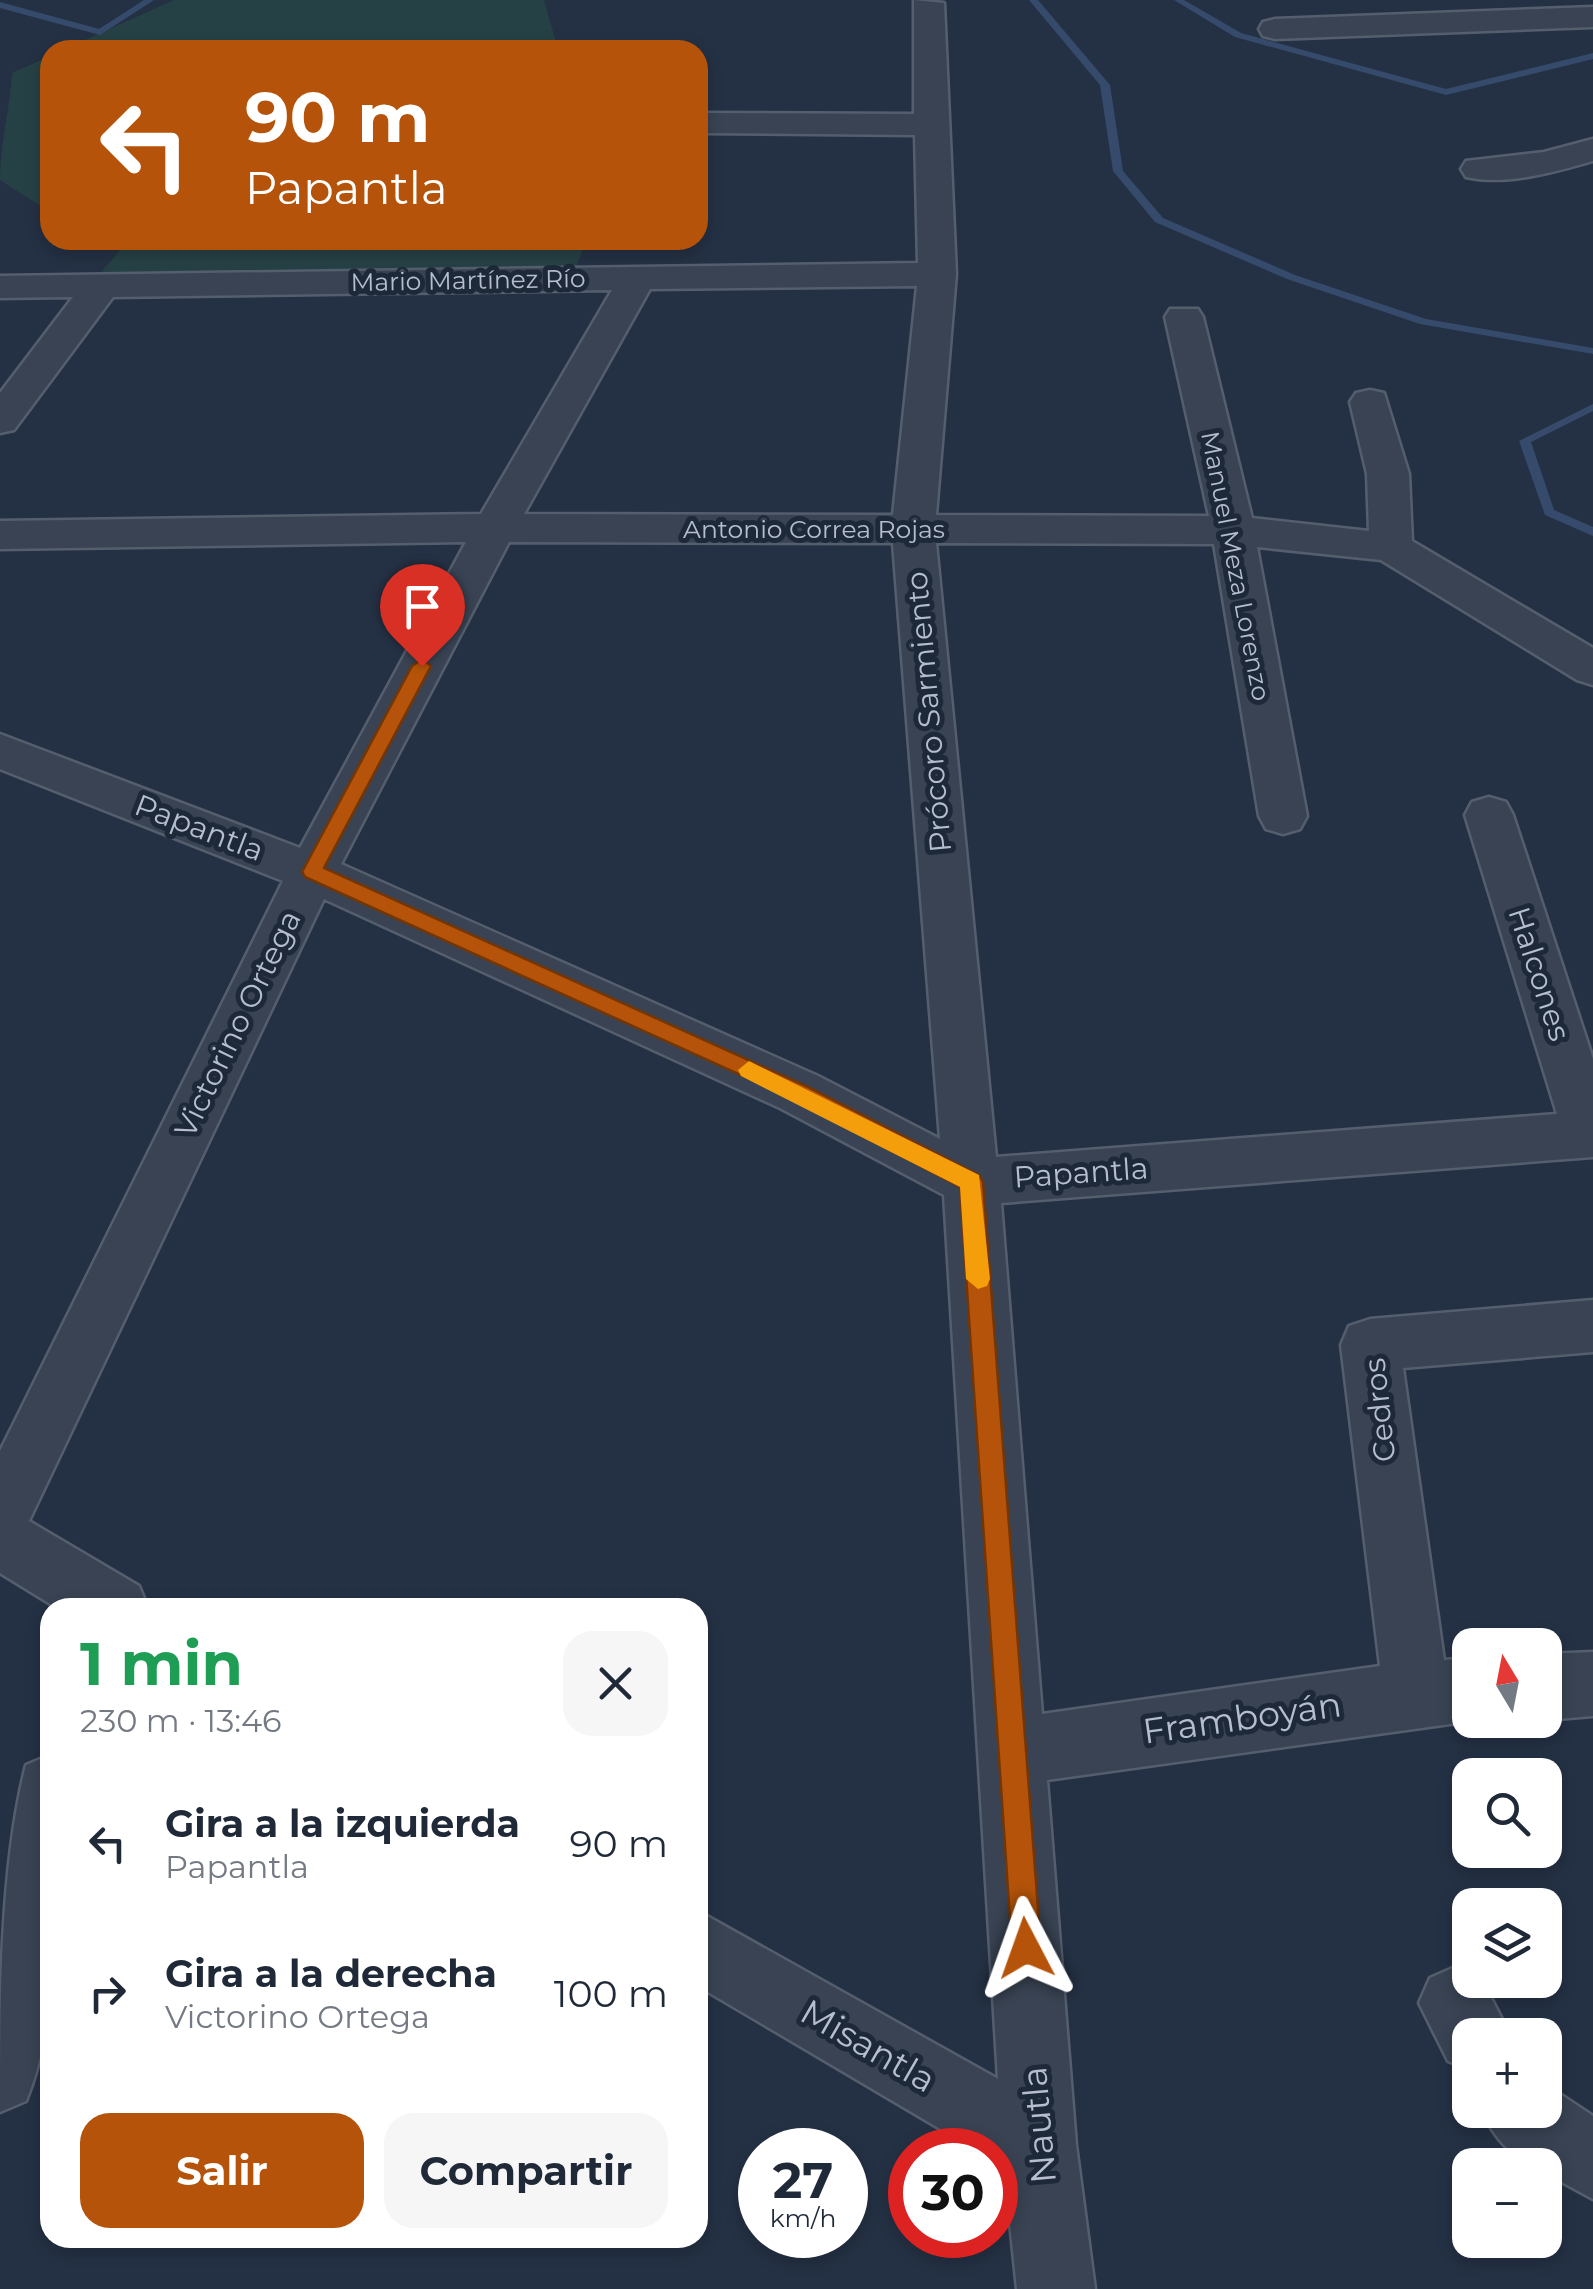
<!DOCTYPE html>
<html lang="es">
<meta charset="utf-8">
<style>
:root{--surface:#fff;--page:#f6f6f7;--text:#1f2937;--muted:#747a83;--accent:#b45309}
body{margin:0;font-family:Montserrat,sans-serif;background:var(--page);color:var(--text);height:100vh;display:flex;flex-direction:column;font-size:38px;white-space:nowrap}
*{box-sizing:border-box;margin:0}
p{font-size:32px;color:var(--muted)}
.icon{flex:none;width:55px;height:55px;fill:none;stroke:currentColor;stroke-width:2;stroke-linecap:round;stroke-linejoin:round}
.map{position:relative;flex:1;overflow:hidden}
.drawer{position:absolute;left:40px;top:1598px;width:668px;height:650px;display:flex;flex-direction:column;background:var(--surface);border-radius:30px;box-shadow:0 5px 15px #0003}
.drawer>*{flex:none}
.banner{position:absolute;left:40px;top:40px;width:668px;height:210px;border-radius:30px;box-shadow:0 5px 15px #0003;background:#b45309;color:#fff;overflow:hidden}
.needle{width:65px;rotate:350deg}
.buttons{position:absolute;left:1452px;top:1628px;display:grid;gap:20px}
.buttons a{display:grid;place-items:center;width:110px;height:110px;border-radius:20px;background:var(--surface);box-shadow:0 5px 15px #0003;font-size:50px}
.speed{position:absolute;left:738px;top:2128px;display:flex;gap:20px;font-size:50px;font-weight:700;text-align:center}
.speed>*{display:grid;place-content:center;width:130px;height:130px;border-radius:50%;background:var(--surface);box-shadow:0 5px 15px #0003;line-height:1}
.speed small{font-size:25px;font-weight:400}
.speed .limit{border:15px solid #d22;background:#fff;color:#111}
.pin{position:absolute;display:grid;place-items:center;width:85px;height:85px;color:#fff;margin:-102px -42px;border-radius:50% 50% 50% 0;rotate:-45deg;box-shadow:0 0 10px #0007}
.pin .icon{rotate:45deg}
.me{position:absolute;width:110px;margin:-55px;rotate:356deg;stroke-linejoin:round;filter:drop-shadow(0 0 8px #0008)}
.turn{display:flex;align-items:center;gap:35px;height:210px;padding:0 40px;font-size:45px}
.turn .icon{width:130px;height:130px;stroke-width:2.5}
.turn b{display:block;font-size:70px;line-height:85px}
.round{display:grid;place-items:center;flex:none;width:105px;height:105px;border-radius:30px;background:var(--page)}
.overview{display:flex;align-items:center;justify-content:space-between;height:170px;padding:0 40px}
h1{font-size:60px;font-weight:700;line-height:75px;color:#1e9e55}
.button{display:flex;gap:20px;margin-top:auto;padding:20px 40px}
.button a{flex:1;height:115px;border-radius:30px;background:var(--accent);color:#fff;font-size:40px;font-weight:700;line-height:115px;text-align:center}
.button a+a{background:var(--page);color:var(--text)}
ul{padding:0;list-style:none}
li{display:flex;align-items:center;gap:30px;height:150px;padding:0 40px}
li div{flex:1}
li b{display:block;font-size:38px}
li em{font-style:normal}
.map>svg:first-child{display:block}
.green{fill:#264145}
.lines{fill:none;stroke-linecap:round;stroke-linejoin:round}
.stream{fill:#364b6c;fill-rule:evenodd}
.minor-casing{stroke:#545e6d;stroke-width:5}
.minor{fill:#394353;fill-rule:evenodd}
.route{fill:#b45309;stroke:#753606;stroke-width:2.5}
.slow{fill:#f59e0b}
.labels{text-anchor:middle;stroke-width:10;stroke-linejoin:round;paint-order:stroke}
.far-street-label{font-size:25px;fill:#b6becd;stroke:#1d2839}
.street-label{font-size:30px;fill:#b6becd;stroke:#1d2839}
.near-street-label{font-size:35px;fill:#b6becd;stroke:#1d2839}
</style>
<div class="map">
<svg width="1593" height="2289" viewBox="0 0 1593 2289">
<rect width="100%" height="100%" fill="#243144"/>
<path class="green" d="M 174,0 L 544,0 L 558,50 L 63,50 Z
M 50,56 L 50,212 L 0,180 C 0,144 10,109 12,73 Z
M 104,240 L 587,240 L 576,266 L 98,276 L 121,249 Z"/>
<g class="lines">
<path class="stream" d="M 144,0 L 154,0 L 100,35 L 0,8 L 0,2 L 99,29 Z
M 1029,0 L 1038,0 L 1110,85 L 1123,171 L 1163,218 L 1295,275 L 1426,319 L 1593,348 L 1593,354 L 1420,324 L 1287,279 L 1155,222 L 1113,171 L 1100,85 Z
M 1174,0 L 1184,0 L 1241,33 L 1446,89 L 1593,53 L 1593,59 L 1446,95 L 1235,37 Z
M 1593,404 L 1593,411 L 1531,442 L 1554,510 L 1593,527 L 1593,536 L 1545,515 L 1519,441 Z"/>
<g class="minor-casing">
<path id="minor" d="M 914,0 L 944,3 L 956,274 L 936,515 L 1209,516 L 1165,317 L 1170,309 L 1198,309 L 1203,317 L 1252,518 L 1369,531 L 1367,474 L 1350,402 L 1356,393 L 1370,390 L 1384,393 L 1409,474 L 1412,541 L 1593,648 L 1593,685 L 1577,680 L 1381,560 L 1257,547 L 1307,816 L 1300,829 L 1283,834 L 1266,829 L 1259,816 L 1214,544 L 936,543 L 996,1157 L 1557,1114 L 1465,815 L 1472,802 L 1489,797 L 1506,802 L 1513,815 L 1593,1059 L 1593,1157 L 1001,1203 L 1042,1714 L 1380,1666 L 1341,1345 L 1349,1326 L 1370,1319 L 1593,1300 L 1593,1352 L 1403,1368 L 1444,1660 L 1470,1658 L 1470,1720 L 1479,1720 L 1047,1780 L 1076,2145 L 1095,2289 L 1017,2289 L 1004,2166 L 995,2161 L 995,2150 L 976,2150 L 698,1986 L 698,1911 L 998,2079 L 944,1195 L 780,1108 L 324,899 L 29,1521 L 139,1586 L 148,1608 L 57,1608 L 0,1573 L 0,1451 L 283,881 L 0,769 L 0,734 L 300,848 L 466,542 L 0,549 L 0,521 L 481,514 L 612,290 L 113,297 L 14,430 L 0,433 L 0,393 L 73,297 L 0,298 L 0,276 L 918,263 L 915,135 L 698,133 L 698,113 L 914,114 ZM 917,286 L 893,515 L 524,514 L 650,289 ZM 509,542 L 893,543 L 940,1139 L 818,1076 L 341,864 Z
M 1593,7 L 1593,27 L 1275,39 L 1263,36 L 1259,29 L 1263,22 L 1275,19 Z
M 1593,139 L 1593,161 C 1555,172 1506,186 1466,177 L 1461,169 L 1466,161 L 1544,152 Z
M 1593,1652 L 1593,1716 L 1545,1720 L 1545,1654 Z
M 50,1755 C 50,1860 66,2005 26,2101 L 0,2112 C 0,2002 0,1867 26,1765 Z
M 1455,1967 L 1470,1973 L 1470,1980 L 1482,1980 L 1510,2035 L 1470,2035 L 1470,2070 L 1448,2061 L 1419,2003 L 1430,1978 Z
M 1545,2084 L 1593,2116 L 1593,2199 L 1545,2173 L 1545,2165 C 1515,2165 1492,2135 1482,2110 L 1545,2110 Z"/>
</g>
<use href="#minor" class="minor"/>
</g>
<path class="route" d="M 422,659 L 431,666 L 324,868 L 806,1086 L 979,1175 L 983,1182 L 1041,1948 L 1037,1958 L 1026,1963 L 1016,1958 L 1012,1948 L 960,1187 L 791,1098 L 305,877 L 302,872 L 412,666 Z"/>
<path class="slow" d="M 749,1061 L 979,1175 L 990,1279 L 987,1286 L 978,1289 L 966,1279 L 960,1187 L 741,1076 L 738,1070 Z"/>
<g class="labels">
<g class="far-street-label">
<text transform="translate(468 280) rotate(-1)" y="9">Mario Martínez Río</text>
<text x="814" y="538">Antonio Correa Rojas</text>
<text transform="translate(1236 566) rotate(79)" y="9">Manuel Meza Lorenzo</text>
</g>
<g class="street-label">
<text transform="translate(929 712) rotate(-95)" y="10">Prócoro Sarmiento</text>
<text transform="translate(199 828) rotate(21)" y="10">Papantla</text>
<text transform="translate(1539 974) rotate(72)" y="10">Halcones</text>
<text transform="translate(238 1024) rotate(-64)" y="10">Victorino Ortega</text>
<text transform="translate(1081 1173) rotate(-4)" y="10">Papantla</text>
<text transform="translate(1380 1410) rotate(-96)" y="10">Cedros</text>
</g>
<g class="near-street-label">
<text transform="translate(1242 1718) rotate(-8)" y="12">Framboyán</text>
<text transform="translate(868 2046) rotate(30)" y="12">Misantla</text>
<text transform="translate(1039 2125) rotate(-95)" y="12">Nautla</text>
</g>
</g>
</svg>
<div class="buttons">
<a><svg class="needle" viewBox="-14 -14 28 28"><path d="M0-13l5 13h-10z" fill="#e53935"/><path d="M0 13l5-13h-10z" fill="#747a83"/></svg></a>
<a><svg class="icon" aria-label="search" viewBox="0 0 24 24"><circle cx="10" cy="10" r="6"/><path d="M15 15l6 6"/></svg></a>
<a><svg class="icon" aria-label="layers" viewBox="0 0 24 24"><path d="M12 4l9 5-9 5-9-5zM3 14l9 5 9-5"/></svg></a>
<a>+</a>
<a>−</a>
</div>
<div class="speed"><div>27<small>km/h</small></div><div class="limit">30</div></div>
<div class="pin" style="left:422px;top:666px;background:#d93025"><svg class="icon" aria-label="arrive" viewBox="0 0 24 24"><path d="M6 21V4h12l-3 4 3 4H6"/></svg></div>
<svg class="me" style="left:1026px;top:1948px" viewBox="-20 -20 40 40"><path d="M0-17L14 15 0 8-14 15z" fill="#b45309" stroke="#fff" stroke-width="4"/></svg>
<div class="banner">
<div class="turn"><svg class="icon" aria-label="left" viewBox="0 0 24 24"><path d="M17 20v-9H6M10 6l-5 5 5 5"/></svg><div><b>90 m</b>Papantla</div></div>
</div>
<section class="drawer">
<div class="overview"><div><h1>1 min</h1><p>230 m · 13:46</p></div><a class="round"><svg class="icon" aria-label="close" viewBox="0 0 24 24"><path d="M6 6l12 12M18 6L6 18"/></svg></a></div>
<ul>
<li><svg class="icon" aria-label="left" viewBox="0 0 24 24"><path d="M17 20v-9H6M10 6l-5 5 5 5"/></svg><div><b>Gira a la izquierda</b><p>Papantla</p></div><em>90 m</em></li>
<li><svg class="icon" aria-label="right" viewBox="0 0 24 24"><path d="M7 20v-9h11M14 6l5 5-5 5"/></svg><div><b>Gira a la derecha</b><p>Victorino Ortega</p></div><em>100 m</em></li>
</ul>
<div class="button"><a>Salir</a><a>Compartir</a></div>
</section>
</div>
